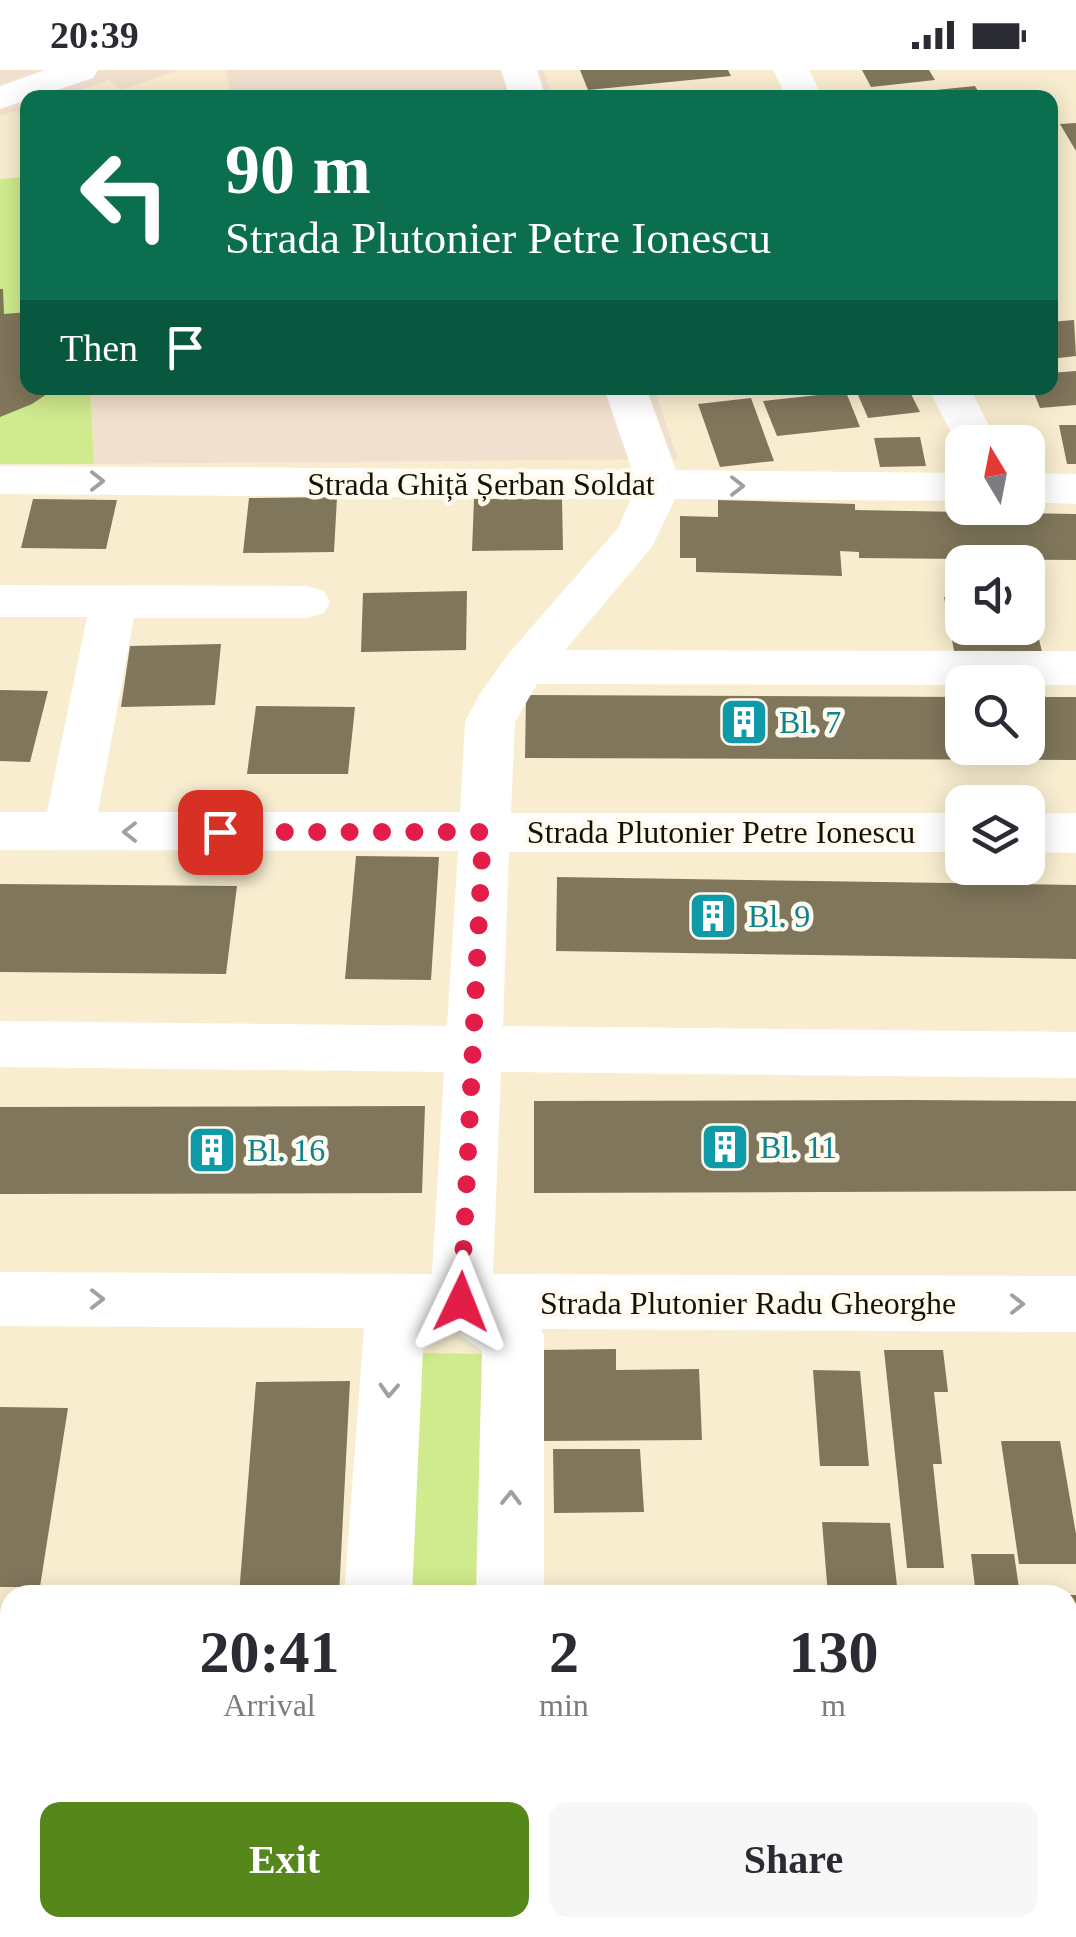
<!DOCTYPE html>
<meta charset="utf-8">
<style>
:root{--surface:#fff;--page:#f7f7f7;--text:#2b2b33;--muted:#7c7c81;--accent:#56871b}
body{margin:0;font-family:Georgia,serif;background:var(--page);color:var(--text);height:100vh;display:flex;flex-direction:column;font-size:38px;white-space:nowrap}
*{box-sizing:border-box;margin:0}
p{font-size:32px;color:var(--muted)}
.icon{flex:none;width:55px;height:55px;fill:none;stroke:currentColor;stroke-width:2;stroke-linecap:round;stroke-linejoin:round}
.map{position:relative;flex:1;overflow:hidden}
.sheet{position:absolute;left:0px;top:1515px;width:1078px;height:352px;display:flex;flex-direction:column;background:var(--surface);border-radius:30px 30px 0 0;box-shadow:0 5px 25px #0003}
.sheet>*{flex:none}
.hud{position:absolute;left:20px;top:20px;width:1038px;height:305px;border-radius:20px;box-shadow:0 5px 25px #0003;background:#0b6e4f;color:#fff;overflow:hidden}
.needle{width:65px;rotate:350deg}
.buttons{position:absolute;left:945px;top:355px;display:grid;gap:20px}
.buttons a{display:grid;place-items:center;width:100px;height:100px;border-radius:20px;background:var(--surface);box-shadow:0 5px 25px #0003;font-size:50px}
.pin{position:absolute;display:grid;place-items:center;width:85px;height:85px;color:#fff;margin:-42px;border-radius:20px;box-shadow:0 5px 15px #0006}
.me{position:absolute;width:110px;margin:-55px;rotate:2deg;stroke-linejoin:round;filter:drop-shadow(0 0 8px #0008)}
.turn{display:flex;align-items:center;gap:35px;height:210px;padding:0 40px;font-size:45px}
.turn .icon{width:130px;height:130px;stroke-width:2.5}
.turn b{display:block;font-size:70px;line-height:85px}
.then{display:flex;align-items:center;height:95px;padding:0 40px;background:#0003;gap:20px;font-size:38px}
.eta{display:flex;justify-content:space-evenly;align-items:center;height:170px;text-align:center}
.eta b{font-size:60px;font-weight:700;line-height:70px}
.cta{display:flex;gap:20px;margin-top:auto;padding:20px 40px}
.cta a{flex:1;height:115px;border-radius:20px;background:var(--accent);color:#fff;font-size:40px;font-weight:700;line-height:115px;text-align:center}
.cta a+a{background:var(--page);color:var(--text)}
.status{display:flex;justify-content:space-between;align-items:center;height:70px;padding:0 50px;background:var(--surface);direction:ltr}
.status svg{height:28px;fill:currentColor}
.map>svg:first-child{display:block}
.commercial{fill:#f2e0cf}
.green{fill:#d0eb8d}
.building{fill:#80765b}
.lines{fill:none;stroke-linecap:round;stroke-linejoin:round}
.minor{fill:#fff;fill-rule:evenodd}
.oneway{stroke:#a1a09c}
.route{stroke:#e11d48;stroke-width:18;stroke-dasharray:0 32.4}
.labels{text-anchor:middle;stroke-width:9;stroke-linejoin:round;paint-order:stroke}
.street-label{font-size:32px;fill:#141107;stroke:#fffaee}
.culture-label{font-size:32px;fill:#0d838f;stroke:#fffaee;text-anchor:start}
</style>
<div class="status"><b>20:39</b><svg viewBox="0 0 49 12"><path d="M0 12V9h3v3zM5 12V6h3v6zM10 12V3h3v9zM15 12V0h3v12zM26 1h20v11H26zM47 4h2v5h-2z"/></svg></div>
<div class="map">
<svg width="1076" height="1867" viewBox="0 0 1076 1867">
<rect width="100%" height="100%" fill="#f8edcf"/>
<path class="commercial" d="M 0,0 L 178,0 L 122,20 L 109,10 L 61,27 L 28,28 L 27,52 L 15,41 L 0,46 Z
M 226,0 L 543,0 L 553,27 L 231,27 Z
M 90,318 L 654,318 L 678,389 L 94,394 Z"/>
<path class="green" d="M 27,107 L 28,318 L 90,318 L 94,394 L 0,394 L 0,109 Z
M 417,1283 L 488,1284 L 482,1525 L 403,1525 Z"/>
<path class="building" d="M 580,0 L 728,0 L 731,6 L 588,20 Z
M 862,0 L 929,0 L 935,10 L 871,17 Z
M 975,16 L 982,28 L 886,28 L 886,25 Z
M 707,20 L 711,28 L 655,28 L 655,25 Z
M 1076,53 L 1076,81 L 1060,54 Z
M 0,219 L 3,219 L 4,244 L 28,242 L 28,318 L 56,318 L 32,334 L 0,347 Z
M 1074,250 L 1076,286 L 1050,289 L 1050,252 Z
M 1076,301 L 1076,335 L 1040,338 L 1032,318 L 1050,318 L 1050,303 Z
M 855,318 L 908,318 L 920,342 L 868,348 Z
M 846,322 L 860,357 L 777,366 L 763,331 Z
M 751,328 L 774,391 L 720,397 L 698,334 Z
M 1059,355 L 1076,355 L 1076,394 L 1067,394 Z
M 920,367 L 926,396 L 880,397 L 874,368 Z
M 337,427 L 334,482 L 243,483 L 249,428 Z
M 33,429 L 117,430 L 106,479 L 21,478 Z
M 474,429 L 562,429 L 563,480 L 472,481 Z
M 718,430 L 855,434 L 855,440 L 1076,444 L 1076,490 L 859,488 L 859,482 L 840,481 L 842,506 L 696,502 L 696,488 L 680,488 L 680,446 L 718,447 Z
M 467,521 L 466,580 L 361,582 L 363,523 Z
M 1028,523 L 1043,586 L 955,586 L 944,527 L 962,527 L 962,558 L 1028,558 Z
M 221,574 L 215,635 L 121,637 L 130,576 Z
M 0,620 L 48,621 L 30,692 L 0,691 Z
M 526,625 L 962,627 L 962,678 L 1028,678 L 1028,627 L 1076,627 L 1076,690 L 525,688 Z
M 256,636 L 355,637 L 348,704 L 247,704 Z
M 356,786 L 439,787 L 431,910 L 345,909 Z
M 557,807 L 1076,815 L 1076,889 L 556,881 Z
M 0,814 L 237,816 L 226,904 L 0,902 Z
M 909,1030 L 1076,1031 L 1076,1121 L 534,1123 L 534,1031 Z
M 425,1036 L 422,1123 L 0,1124 L 0,1037 Z
M 616,1279 L 616,1300 L 699,1299 L 702,1370 L 538,1371 L 539,1280 Z
M 884,1280 L 943,1280 L 948,1322 L 934,1322 L 942,1394 L 933,1394 L 944,1498 L 907,1498 Z
M 813,1300 L 860,1301 L 869,1396 L 820,1396 Z
M 350,1311 L 339,1525 L 239,1525 L 256,1312 Z
M 0,1337 L 68,1338 L 40,1517 L 0,1517 Z
M 1001,1371 L 1060,1371 L 1076,1464 L 1076,1494 L 1019,1494 Z
M 553,1379 L 640,1379 L 644,1442 L 554,1443 Z
M 822,1452 L 890,1453 L 898,1525 L 828,1525 Z
M 971,1484 L 1014,1484 L 1020,1525 L 976,1525 Z
M 688,1515 L 688,1525 L 581,1525 L 580,1516 Z
M 1068,1525 L 1076,1525 L 1076,1641 L 1068,1641 Z
M 0,1579 L 10,1579 L 10,1629 L 2,1673 Z
M 1068,1647 L 1076,1647 L 1076,1685 L 1068,1685 Z
M 1068,1689 L 1076,1689 L 1076,1785 L 1068,1785 Z"/>
<g class="lines">
<path class="minor" d="M 45,0 L 98,0 L 93,8 L 0,39 L 0,16 Z
M 501,0 L 537,0 L 546,28 L 510,28 Z
M 773,0 L 809,0 L 823,28 L 787,28 Z
M 604,318 L 646,318 L 676,400 L 962,403 L 962,431 L 675,429 L 652,477 L 565,580 L 1076,581 L 1076,615 L 537,614 L 515,652 L 511,743 L 962,743 L 962,782 L 509,782 L 503,956 L 1076,962 L 1076,1008 L 501,1002 L 493,1204 L 1076,1206 L 1076,1262 L 541,1259 L 544,1266 L 544,1525 L 476,1525 L 482,1280 L 457,1263 L 423,1279 L 412,1525 L 344,1525 L 364,1258 L 0,1256 L 0,1202 L 432,1204 L 444,1002 L 0,997 L 0,951 L 447,956 L 458,781 L 0,780 L 0,742 L 47,742 L 87,547 L 0,547 L 0,515 L 307,516 L 324,521 L 330,532 L 324,543 L 307,548 L 134,548 L 98,742 L 460,742 L 465,652 L 479,625 L 509,583 L 618,458 L 631,429 L 0,424 L 0,396 L 632,400 Z
M 928,318 L 970,318 L 997,372 L 962,372 L 961,382 Z
M 1028,403 L 1076,404 L 1076,434 L 1028,432 Z
M 1076,743 L 1076,783 L 1028,782 L 1028,744 Z
M 10,1814 L 10,1858 L 44,1858 L 40,1867 L 0,1867 L 0,1815 Z
M 1068,1822 L 1076,1822 L 1076,1867 L 989,1867 L 985,1858 L 1068,1858 Z"/>
</g>
<defs><path id="oneway-chevron" d="M-2-3.5L2.5 0L-2 3.5" fill="none" stroke-width="1.6" stroke-linecap="round" stroke-linejoin="round" transform="scale(2.5)"/></defs>
<g class="oneway">
<use href="#oneway-chevron" transform="translate(97 411)"/>
<use href="#oneway-chevron" transform="translate(737 416)"/>
<use href="#oneway-chevron" transform="translate(130 762) rotate(-180)"/>
<use href="#oneway-chevron" transform="translate(97 1229)"/>
<use href="#oneway-chevron" transform="translate(1017 1234)"/>
<use href="#oneway-chevron" transform="translate(389 1320) rotate(93)"/>
<use href="#oneway-chevron" transform="translate(511 1428) rotate(-89)"/>
</g>
<g class="lines">
<path class="route" d="M 220,762 L 483,762 L 461,1232"/>
</g>
<defs>
<g id="building-square" transform="scale(2.5)"><rect x="-9" y="-9" width="18" height="18" rx="4" fill="#0f9aa8" stroke="#fffaee"/><path d="M-4-6H4V6H1V3H-1V6H-4ZM-2.5-4.3h1.7v1.8h-1.7ZM.8-4.3h1.7v1.8H.8ZM-2.5-1h1.7V.8h-1.7ZM.8-1h1.7V.8H.8Z" fill="#fff"/></g>
</defs>
<g fill-rule="evenodd">
<use href="#building-square" x="744" y="652"/>
<use href="#building-square" x="713" y="846"/>
<use href="#building-square" x="725" y="1077"/>
<use href="#building-square" x="212" y="1080"/>
</g>
<g class="labels">
<g class="street-label">
<text x="481" y="425">Strada Ghiță Șerban Soldat</text>
<text x="721" y="773">Strada Plutonier Petre Ionescu</text>
<text x="748" y="1244">Strada Plutonier Radu Gheorghe</text>
</g>
<g class="culture-label">
<text x="779" y="663">Bl. 7</text>
<text x="748" y="857">Bl. 9</text>
<text x="760" y="1088">Bl. 11</text>
<text x="247" y="1091">Bl. 16</text>
</g>
</g>
</svg>
<div class="buttons">
<a><svg class="needle" viewBox="-14 -14 28 28"><path d="M0-13l5 13h-10z" fill="#e53935"/><path d="M0 13l5-13h-10z" fill="#7c7c81"/></svg></a>
<a><svg class="icon" aria-label="sound" viewBox="0 0 24 24"><path d="M4 9h4l5-4v14l-5-4H4zM17 9q2 3 0 6"/></svg></a>
<a><svg class="icon" aria-label="search" viewBox="0 0 24 24"><circle cx="10" cy="10" r="6"/><path d="M15 15l6 6"/></svg></a>
<a><svg class="icon" aria-label="layers" viewBox="0 0 24 24"><path d="M12 4l9 5-9 5-9-5zM3 14l9 5 9-5"/></svg></a>
</div>
<div class="pin" style="left:220px;top:762px;background:#d93025"><svg class="icon" aria-label="arrive" viewBox="0 0 24 24"><path d="M6 21V4h12l-3 4 3 4H6"/></svg></div>
<svg class="me" style="left:461px;top:1232px" viewBox="-20 -20 40 40"><path d="M0-17L14 15 0 8-14 15z" fill="#e11d48" stroke="#fff" stroke-width="4"/></svg>
<div class="hud">
<div class="turn"><svg class="icon" aria-label="left" viewBox="0 0 24 24"><path d="M17 20v-9H6M10 6l-5 5 5 5"/></svg><div><b>90 m</b>Strada Plutonier Petre Ionescu</div></div>
<div class="then">Then<svg class="icon" aria-label="arrive" viewBox="0 0 24 24"><path d="M6 21V4h12l-3 4 3 4H6"/></svg></div>
</div>
<section class="sheet">
<div class="eta">
<div><b>20:41</b><p>Arrival</p></div>
<div><b>2</b><p>min</p></div>
<div><b>130</b><p>m</p></div>
</div>
<div class="cta"><a>Exit</a><a>Share</a></div>
</section>
</div>
